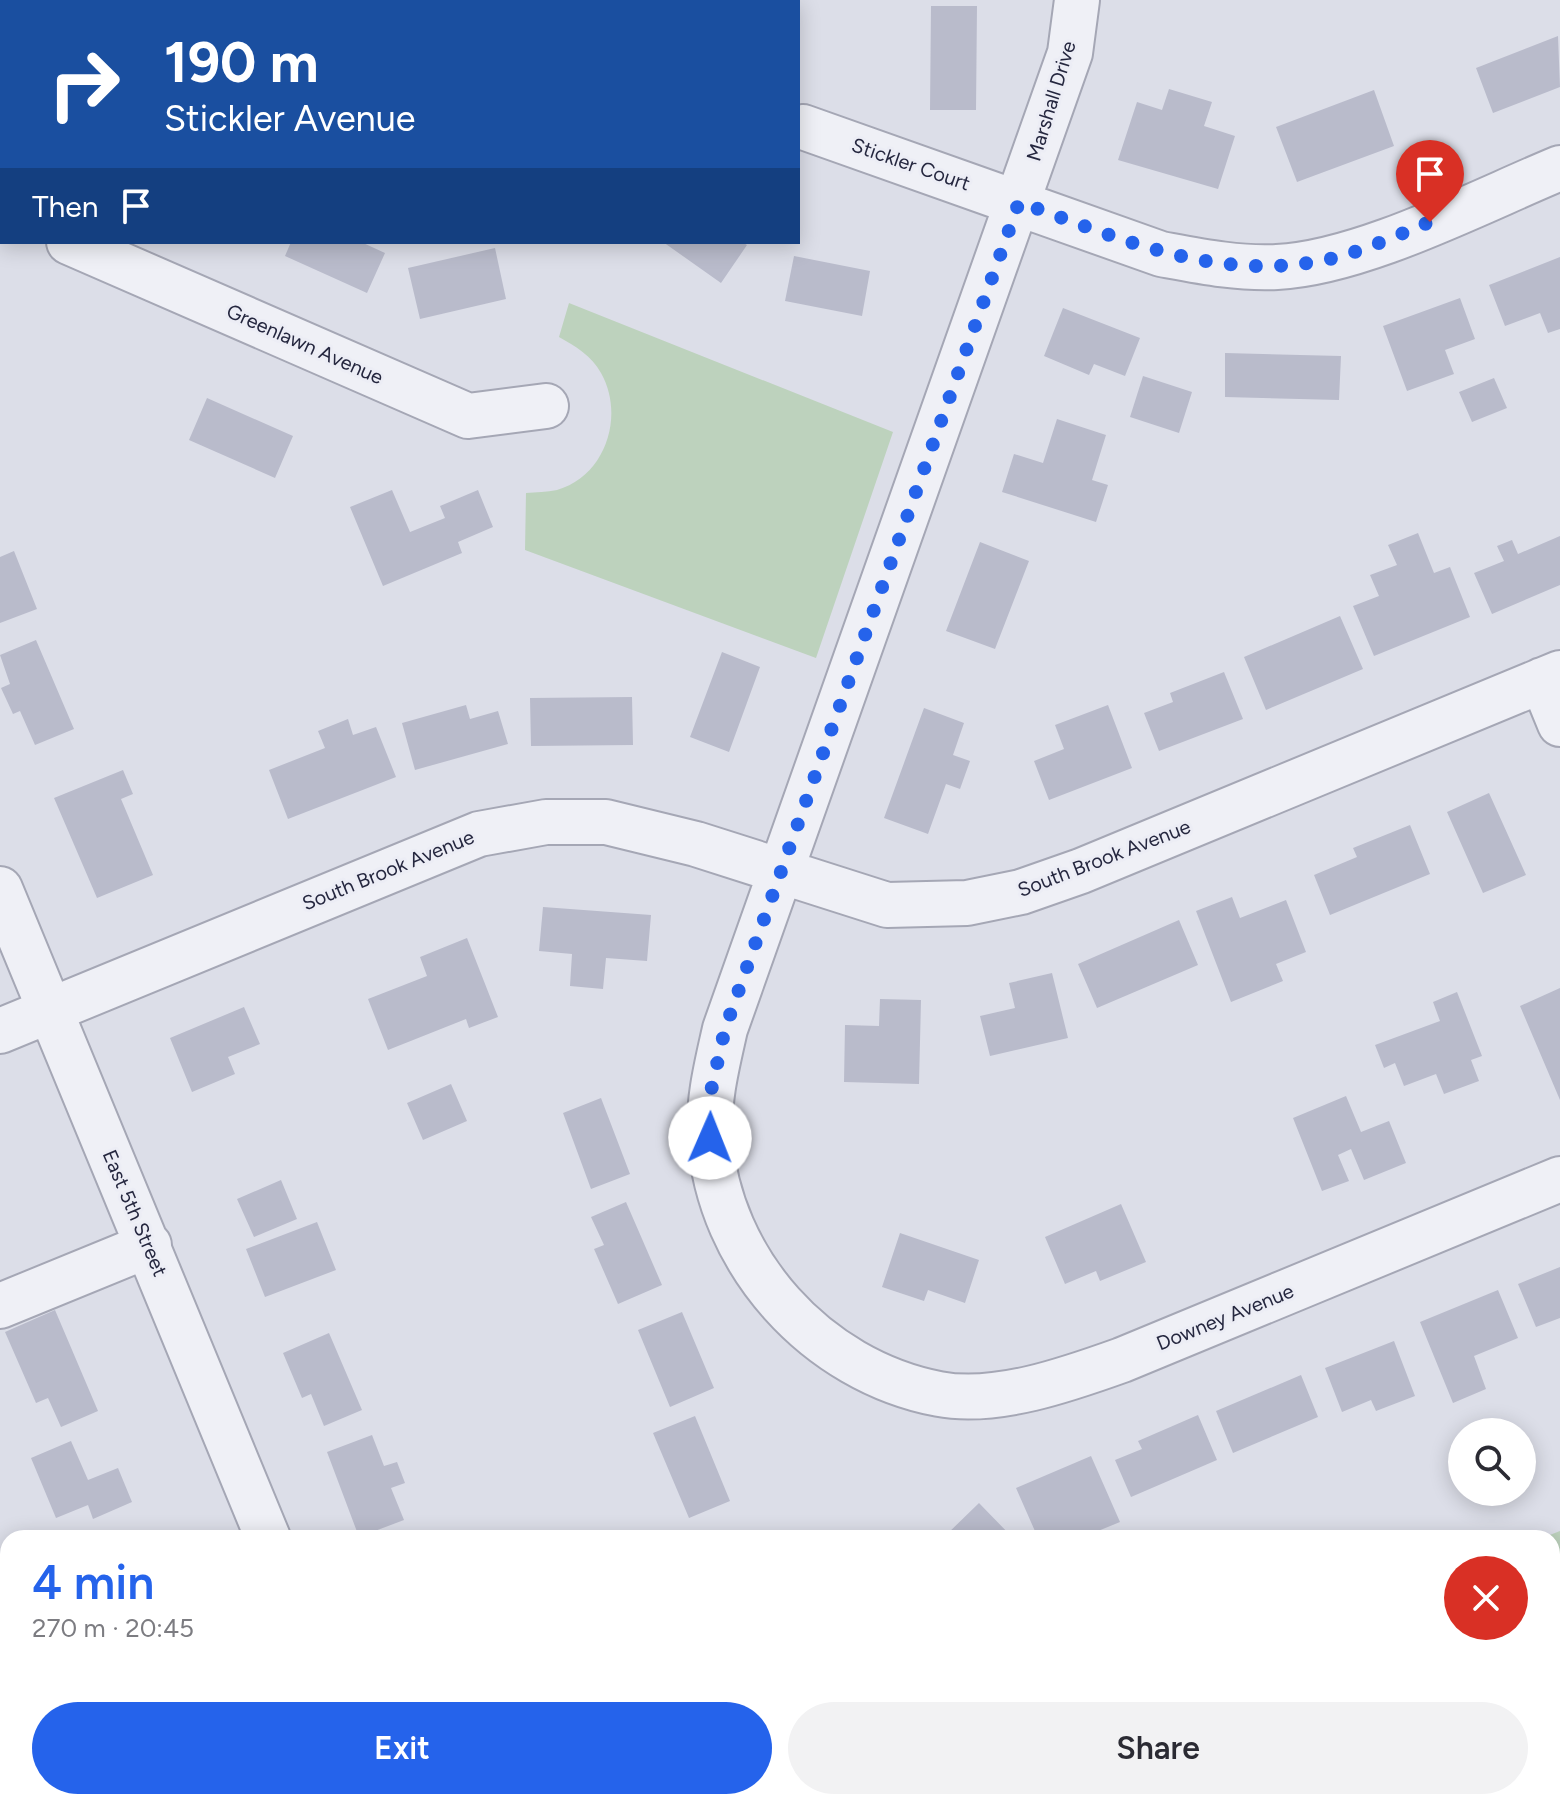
<!DOCTYPE html>
<meta charset="utf-8">
<style>
:root{--surface:#fff;--page:#f2f2f3;--text:#2b2b33;--muted:#7c7c81;--accent:#2563eb}
body{margin:0;font-family:Figtree,sans-serif;background:var(--page);color:var(--text);height:100vh;display:flex;flex-direction:column;font-size:30px;white-space:nowrap}
*{box-sizing:border-box;margin:0}
p{font-size:26px;color:var(--muted)}
.icon{flex:none;width:44px;height:44px;fill:none;stroke:currentColor;stroke-width:2;stroke-linecap:round;stroke-linejoin:round}
.map{position:relative;flex:1;overflow:hidden}
.panel{position:absolute;left:0px;top:1530px;width:1560px;height:280px;display:flex;flex-direction:column;background:var(--surface);border-radius:24px 24px 0 0;box-shadow:0 4px 20px #0003}
.panel>*{flex:none}
.hud{position:absolute;left:0px;top:0px;width:800px;height:244px;box-shadow:0 4px 20px #0003;background:#1a4fa0;color:#fff;overflow:hidden}
.tools{position:absolute;left:1448px;top:1418px;display:grid;gap:16px}
.tools a{display:grid;place-items:center;width:88px;height:88px;border-radius:50%;background:var(--surface);box-shadow:0 4px 20px #0003;font-size:40px}
.pin{position:absolute;display:grid;place-items:center;width:68px;height:68px;color:#fff;margin:-82px -34px;border-radius:50% 50% 50% 0;rotate:-45deg;box-shadow:0 0 8px #0007}
.pin .icon{rotate:45deg}
.me{position:absolute;width:88px;margin:-44px;rotate:1deg;stroke-linejoin:round;filter:drop-shadow(0 0 6px #0008)}
.turn{display:flex;align-items:center;gap:28px;height:168px;padding:0 32px;font-size:36px}
.turn .icon{width:104px;height:104px;stroke-width:2.5}
.turn b{display:block;font-size:56px;line-height:68px}
.then{display:flex;align-items:center;height:76px;padding:0 32px;background:#0003;gap:16px;font-size:30px}
.round{display:grid;place-items:center;flex:none;width:84px;height:84px;border-radius:42px;background:var(--page)}
.summary{display:flex;align-items:center;justify-content:space-between;height:136px;padding:0 32px}
h1{font-size:48px;font-weight:600;line-height:60px;color:var(--accent)}
.action{display:flex;gap:16px;margin-top:auto;padding:16px 32px}
.action a{flex:1;height:92px;border-radius:48px;background:var(--accent);color:#fff;font-size:32px;font-weight:600;line-height:92px;text-align:center}
.action a+a{background:var(--page);color:var(--text)}
.map>svg:first-child{display:block}
.green{fill:#bdd2bd}
.lines{fill:none;stroke-linecap:round;stroke-linejoin:round}
.stream{stroke:#93a0cc;stroke-width:10}
.building{fill:#b9bbcb}
.minor-casing{stroke:#a5a7b5;stroke-width:48}
.minor{stroke:#eff0f6;stroke-width:44}
.route{stroke:#2563eb;stroke-width:14;stroke-dasharray:0 25.2}
.labels{text-anchor:middle;stroke-width:6;stroke-linejoin:round;paint-order:stroke}
.street-label{font-size:20px;fill:#25273f;stroke:#ecedf5}
</style>
<div class="map">
<svg width="1560" height="1810" viewBox="0 0 1560 1810">
<rect width="100%" height="100%" fill="#dcdee8"/>
<path class="green" d="M 569,303 L 893,432 L 816,658 L 525,550 L 526,493 C 536,492 547,492 557,490 C 606,476 625,415 601,373 C 592,356 575,346 559,337 Z
M 1560,1531 L 1560,1810 L 891,1810 L 910,1802 L 1552,1802 L 1552,1538 L 1542,1538 Z"/>
<g class="lines">
<path class="stream" d="M 1055,1802 L 1059,1810"/>
</g>
<path class="building" d="M 931,6 L 977,6 L 976,110 L 930,110 Z
M 1558,36 L 1560,87 L 1493,113 L 1476,68 Z
M 1169,89 L 1212,102 L 1204,126 L 1235,136 L 1218,189 L 1118,160 L 1137,102 L 1162,110 Z
M 1374,90 L 1394,146 L 1297,182 L 1276,127 Z
M 291,242 L 361,242 L 385,253 L 367,293 L 285,256 Z
M 663,242 L 742,242 L 747,245 L 721,283 Z
M 495,248 L 506,299 L 420,319 L 408,268 Z
M 794,256 L 870,271 L 862,316 L 785,301 Z
M 1560,257 L 1560,329 L 1548,333 L 1540,313 L 1505,326 L 1489,285 Z
M 1460,298 L 1475,339 L 1445,350 L 1454,374 L 1407,391 L 1383,326 Z
M 1063,308 L 1140,338 L 1125,376 L 1094,364 L 1089,375 L 1044,356 Z
M 1225,353 L 1341,356 L 1339,400 L 1225,397 Z
M 1143,376 L 1192,392 L 1179,433 L 1130,417 Z
M 1494,378 L 1507,408 L 1472,422 L 1459,392 Z
M 207,398 L 293,436 L 275,478 L 189,440 Z
M 1057,419 L 1106,435 L 1092,480 L 1108,485 L 1096,522 L 1002,492 L 1014,454 L 1043,463 Z
M 392,490 L 410,532 L 445,518 L 440,506 L 478,490 L 493,527 L 458,542 L 462,553 L 383,586 L 350,507 Z
M 1418,533 L 1434,573 L 1450,567 L 1470,617 L 1374,656 L 1353,606 L 1379,596 L 1370,575 L 1397,565 L 1388,545 Z
M 1560,536 L 1560,585 L 1492,614 L 1474,573 L 1504,561 L 1497,546 L 1512,540 L 1518,554 Z
M 980,542 L 1029,561 L 995,649 L 946,631 Z
M 14,551 L 37,609 L 0,623 L 0,557 Z
M 1340,616 L 1363,669 L 1266,710 L 1244,657 Z
M 36,640 L 74,729 L 35,745 L 20,711 L 13,714 L 1,688 L 10,684 L 0,655 Z
M 722,652 L 760,667 L 729,752 L 690,737 Z
M 1224,672 L 1243,719 L 1159,751 L 1144,713 L 1173,702 L 1170,693 Z
M 632,697 L 633,745 L 531,746 L 530,698 Z
M 466,705 L 470,719 L 498,711 L 508,744 L 415,770 L 402,723 Z
M 1108,705 L 1132,768 L 1049,800 L 1034,761 L 1064,749 L 1055,725 Z
M 924,708 L 964,723 L 953,755 L 970,761 L 960,789 L 946,784 L 928,834 L 884,818 Z
M 348,719 L 353,735 L 376,727 L 396,777 L 288,819 L 269,770 L 325,748 L 318,731 Z
M 123,770 L 133,794 L 121,799 L 153,875 L 97,898 L 54,798 Z
M 1489,793 L 1526,875 L 1483,893 L 1447,812 Z
M 1410,825 L 1430,874 L 1330,915 L 1314,875 L 1357,857 L 1353,848 Z
M 1232,897 L 1240,918 L 1286,900 L 1306,952 L 1276,964 L 1283,981 L 1231,1002 L 1196,911 Z
M 543,907 L 651,915 L 647,961 L 606,958 L 603,989 L 570,986 L 572,954 L 539,951 Z
M 1179,920 L 1198,965 L 1097,1008 L 1078,964 Z
M 467,938 L 498,1017 L 469,1028 L 466,1019 L 388,1050 L 368,999 L 427,976 L 420,957 Z
M 1052,973 L 1068,1038 L 990,1056 L 980,1016 L 1015,1008 L 1009,983 Z
M 1560,988 L 1560,1100 L 1520,1006 Z
M 1457,992 L 1482,1056 L 1471,1060 L 1479,1081 L 1444,1094 L 1436,1074 L 1404,1086 L 1395,1063 L 1384,1068 L 1375,1045 L 1440,1021 L 1433,1002 Z
M 880,999 L 921,1000 L 919,1084 L 844,1082 L 845,1025 L 879,1026 Z
M 244,1007 L 260,1044 L 228,1057 L 235,1074 L 192,1092 L 170,1038 Z
M 451,1084 L 467,1121 L 423,1140 L 407,1103 Z
M 1346,1096 L 1361,1132 L 1389,1121 L 1406,1163 L 1364,1180 L 1351,1149 L 1338,1155 L 1349,1181 L 1322,1191 L 1293,1118 Z
M 601,1098 L 630,1174 L 591,1189 L 563,1113 Z
M 281,1180 L 297,1219 L 254,1237 L 237,1199 Z
M 626,1202 L 662,1285 L 618,1304 L 594,1249 L 604,1245 L 591,1217 Z
M 1121,1204 L 1146,1262 L 1100,1281 L 1096,1271 L 1065,1284 L 1045,1237 Z
M 317,1222 L 336,1270 L 265,1297 L 246,1249 Z
M 900,1233 L 979,1260 L 965,1303 L 928,1290 L 924,1301 L 882,1287 Z
M 1560,1267 L 1560,1318 L 1536,1327 L 1518,1284 Z
M 1498,1290 L 1518,1338 L 1474,1356 L 1486,1389 L 1453,1403 L 1420,1322 Z
M 55,1310 L 98,1411 L 61,1427 L 48,1398 L 36,1403 L 5,1332 Z
M 682,1312 L 714,1388 L 670,1407 L 638,1330 Z
M 329,1333 L 362,1410 L 324,1426 L 311,1394 L 302,1398 L 283,1353 Z
M 1394,1341 L 1415,1396 L 1376,1411 L 1371,1400 L 1342,1412 L 1325,1368 Z
M 1301,1375 L 1318,1417 L 1233,1453 L 1216,1411 Z
M 1198,1415 L 1217,1460 L 1131,1497 L 1115,1460 L 1142,1449 L 1138,1441 Z
M 695,1416 L 730,1501 L 689,1518 L 653,1433 Z
M 372,1435 L 384,1466 L 397,1462 L 405,1483 L 391,1488 L 404,1520 L 359,1537 L 327,1452 Z
M 71,1441 L 88,1480 L 118,1468 L 132,1502 L 93,1519 L 88,1505 L 56,1518 L 31,1458 Z
M 1091,1456 L 1120,1522 L 1081,1538 L 1038,1538 L 1016,1488 Z
M 979,1503 L 1013,1538 L 943,1538 Z
M 707,1530 L 711,1538 L 690,1538 Z
M 8,1708 L 8,1754 L 0,1754 L 0,1709 Z"/>
<g class="lines">
<g class="minor-casing">
<path id="minor" d="M 1077,0 L 1070,53 L 725,1029 C 717,1065 708,1099 710,1137 C 718,1262 817,1371 939,1394 C 996,1405 1069,1379 1122,1360 L 1560,1179
M 803,127 L 1161,254 C 1199,261 1238,269 1277,267 C 1362,263 1480,201 1560,168
M 0,214 L 2,215
M 69,242 L 468,416 L 546,406
M 1542,680 L 1560,724
M 0,889 L 268,1538
M 0,1031 L 479,834 L 546,822 L 606,822 L 696,844 L 887,905 L 967,903 L 1021,892 L 1081,871 L 1560,673
M 0,1306 L 149,1245
M 377,1802 L 381,1810
M 98,1810 L 119,1802"/>
</g>
<use href="#minor" class="minor"/>
</g>
<g class="lines">
<path class="route" d="M 710,1138 L 711,1091 L 725,1029 L 1019,202 C 1118,238 1213,281 1320,261 C 1358,254 1395,236 1430,222"/>
</g>
<g class="labels">
<g class="street-label">
<text transform="translate(1051 101) rotate(-73)" y="7">Marshall Drive</text>
<text transform="translate(911 164) rotate(19)" y="7">Stickler Court</text>
<text transform="translate(305 344) rotate(24)" y="7">Greenlawn Avenue</text>
<text transform="translate(1104 858) rotate(-21)" y="7">South Brook Avenue</text>
<text transform="translate(388 870) rotate(-22)" y="7">South Brook Avenue</text>
<text transform="translate(135 1213) rotate(67)" y="7">East 5th Street</text>
<text transform="translate(1225 1317) rotate(-22)" y="7">Downey Avenue</text>
</g>
</g>
</svg>
<div class="tools">
<a><svg class="icon" aria-label="search" viewBox="0 0 24 24"><circle cx="10" cy="10" r="6"/><path d="M15 15l6 6"/></svg></a>
</div>
<div class="pin" style="left:1430px;top:222px;background:#d93025"><svg class="icon" aria-label="arrive" viewBox="0 0 24 24"><path d="M6 21V4h12l-3 4 3 4H6"/></svg></div>
<svg class="me" style="left:710px;top:1138px" viewBox="-20 -20 40 40"><circle r="19" fill="#fff"/><path d="M0-13L10 11 0 6-10 11z" fill="#2563eb"/></svg>
<div class="hud">
<div class="turn"><svg class="icon" aria-label="right" viewBox="0 0 24 24"><path d="M7 20v-9h11M14 6l5 5-5 5"/></svg><div><b>190 m</b>Stickler Avenue</div></div>
<div class="then">Then<svg class="icon" aria-label="arrive" viewBox="0 0 24 24"><path d="M6 21V4h12l-3 4 3 4H6"/></svg></div>
</div>
<section class="panel">
<div class="summary"><div><h1>4 min</h1><p>270 m · 20:45</p></div><a class="round" style="background:#d93025;color:#fff"><svg class="icon" aria-label="close" viewBox="0 0 24 24"><path d="M6 6l12 12M18 6L6 18"/></svg></a></div>
<div class="action"><a>Exit</a><a>Share</a></div>
</section>
</div>
